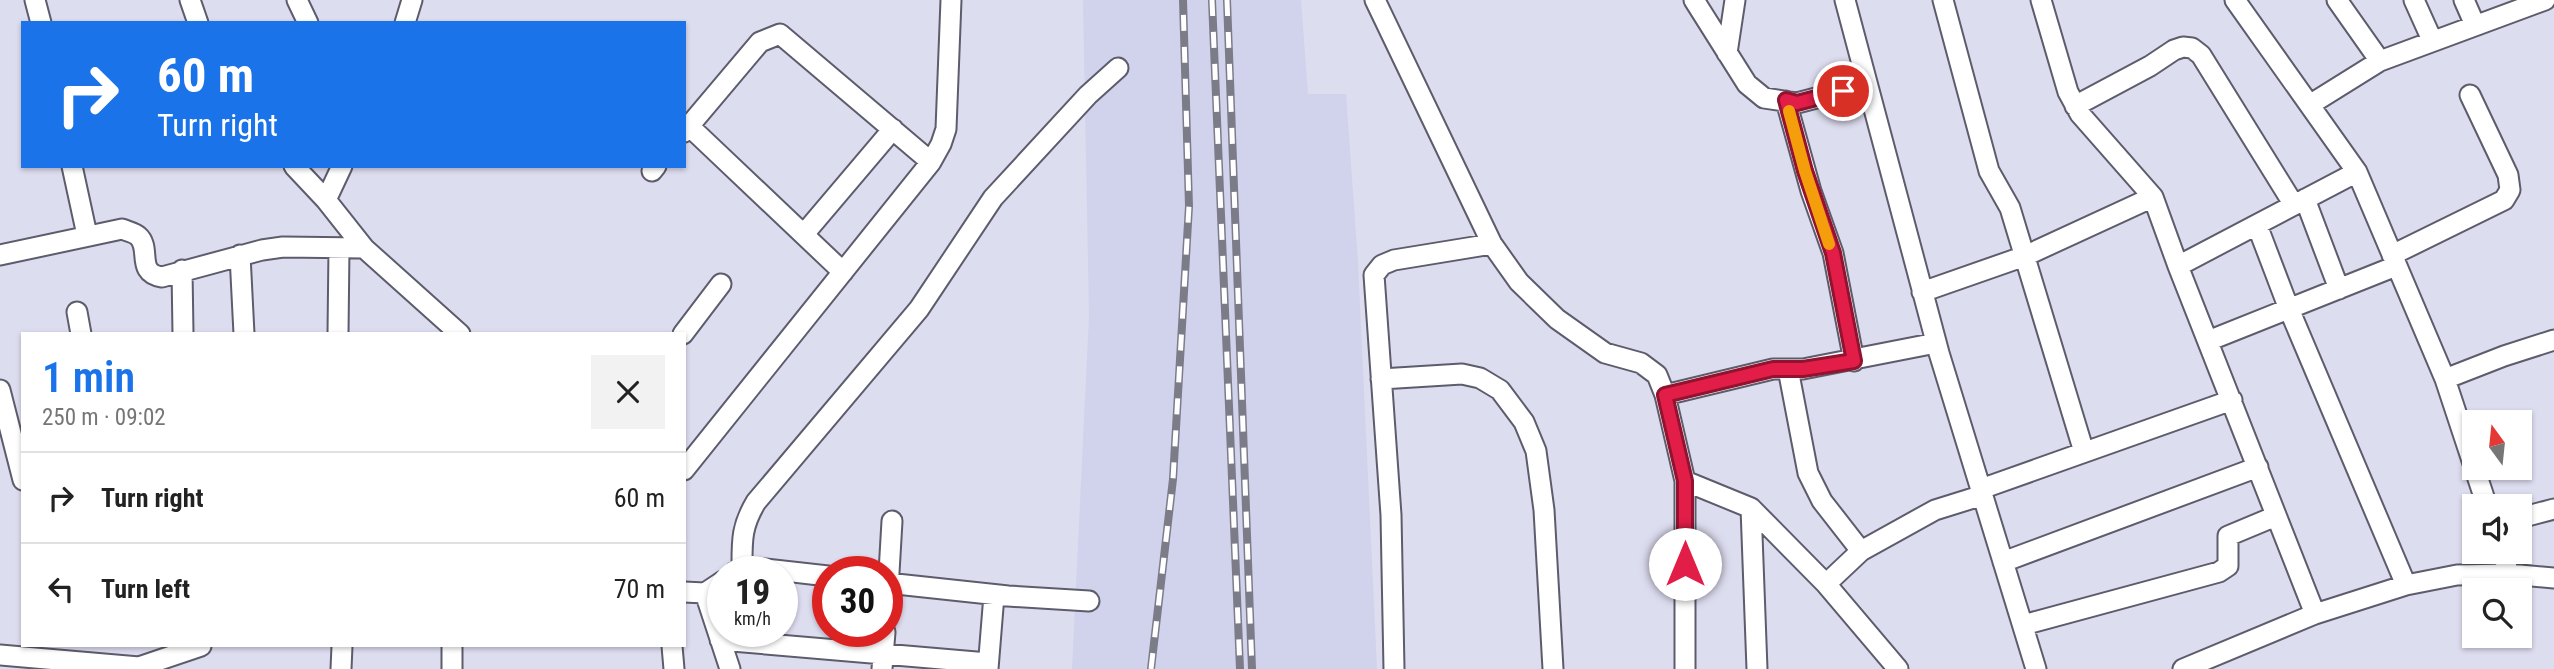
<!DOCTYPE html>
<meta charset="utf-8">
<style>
:root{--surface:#fff;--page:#f2f2f2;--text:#222;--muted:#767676;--line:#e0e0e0;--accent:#1a73e8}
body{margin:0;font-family:"Roboto Condensed",sans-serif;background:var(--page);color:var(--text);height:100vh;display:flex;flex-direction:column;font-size:26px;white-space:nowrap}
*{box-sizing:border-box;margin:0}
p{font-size:23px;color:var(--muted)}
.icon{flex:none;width:38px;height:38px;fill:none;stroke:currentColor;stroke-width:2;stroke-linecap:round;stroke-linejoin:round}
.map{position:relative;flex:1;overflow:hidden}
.drawer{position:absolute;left:21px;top:332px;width:665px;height:315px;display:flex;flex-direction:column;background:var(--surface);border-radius:0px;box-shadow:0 2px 5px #0004}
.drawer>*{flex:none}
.banner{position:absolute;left:21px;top:21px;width:665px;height:147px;border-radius:0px;box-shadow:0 2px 5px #0004;background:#1a73e8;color:#fff;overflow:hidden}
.needle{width:46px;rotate:345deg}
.fabs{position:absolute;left:2462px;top:410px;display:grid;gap:14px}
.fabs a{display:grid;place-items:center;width:70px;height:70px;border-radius:0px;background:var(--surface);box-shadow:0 2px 5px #0004;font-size:35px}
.speed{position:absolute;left:707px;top:556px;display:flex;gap:14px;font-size:35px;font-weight:700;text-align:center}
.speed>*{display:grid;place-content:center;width:91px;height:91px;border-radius:50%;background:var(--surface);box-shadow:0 2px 5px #0004;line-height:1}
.speed small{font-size:18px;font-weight:400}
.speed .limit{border:10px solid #d22;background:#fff;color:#111}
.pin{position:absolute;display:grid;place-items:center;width:60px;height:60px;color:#fff;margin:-30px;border:4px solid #fff;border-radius:50%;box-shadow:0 2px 7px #0007}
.me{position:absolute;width:77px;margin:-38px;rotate:0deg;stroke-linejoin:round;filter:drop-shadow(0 0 5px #0008)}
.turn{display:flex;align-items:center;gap:24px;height:147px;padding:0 21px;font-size:32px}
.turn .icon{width:91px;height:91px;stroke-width:2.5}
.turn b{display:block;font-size:49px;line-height:60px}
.round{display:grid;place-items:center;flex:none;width:74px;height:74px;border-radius:0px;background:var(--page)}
.head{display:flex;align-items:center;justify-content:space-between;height:119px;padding:0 21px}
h1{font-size:42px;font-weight:600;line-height:52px;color:var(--accent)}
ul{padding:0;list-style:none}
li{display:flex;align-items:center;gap:21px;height:91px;padding:0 21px;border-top:2px solid var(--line)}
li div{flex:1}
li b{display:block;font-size:26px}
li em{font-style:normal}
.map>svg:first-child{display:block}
.built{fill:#d1d2ec}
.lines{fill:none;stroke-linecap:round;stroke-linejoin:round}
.minor-casing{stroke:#5c5c6c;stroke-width:23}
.minor{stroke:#fff;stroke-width:19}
.rail-casing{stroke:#7c7c89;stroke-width:8}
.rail{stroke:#fff;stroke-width:5;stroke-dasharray:16;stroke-linecap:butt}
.route-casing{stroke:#92132f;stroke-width:18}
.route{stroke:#e11d48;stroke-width:12}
.slow{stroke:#f59e0b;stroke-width:12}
</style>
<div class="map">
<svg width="2554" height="669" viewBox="0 0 2554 669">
<rect width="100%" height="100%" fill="#ddddf0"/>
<path class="built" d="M 1083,0 L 1301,0 L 1308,94 L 1346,94 L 1358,263 L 1377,669 L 1072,669 L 1089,316 Z"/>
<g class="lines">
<g class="minor-casing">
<path id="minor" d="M 35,0 L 41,23
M 190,0 L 198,23
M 297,0 L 308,23
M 1375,0 L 1492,244 L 1519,282 L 1557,319 L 1605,353 L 1641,363 L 1657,375 L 1665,395 L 1685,481
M 1694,0 L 1747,84 L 1764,98 L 1797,103 L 1866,85
M 1845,0 L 1939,353 L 2036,669
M 1943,0 L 1989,171 L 2010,208 L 2084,452
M 2041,0 L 2068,92 L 2080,114 L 2153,197 L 2178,266 L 2315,614
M 2235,0 L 2357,172 L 2445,379 L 2487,506
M 2337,0 L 2380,61
M 2414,0 L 2432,40
M 2464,0 L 2475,25
M 405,23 L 412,0
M 1727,53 L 1735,0
M 1786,101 L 1811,191 L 1833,253 L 1854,361
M 2311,104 L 2380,61 L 2545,0
M 2075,106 L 2150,66 L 2174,50 L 2183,47 L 2192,48 L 2201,55 L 2294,205
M 689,126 L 843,272
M 684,132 L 760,42 L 780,34 L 931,162
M 72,166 L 87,235
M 294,166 L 326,200
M 342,166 L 326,200 L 364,248 L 460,334
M 652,171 L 656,166
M 2305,199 L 2339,289
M 2257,225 L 2289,309 L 2406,585
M 804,234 L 893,129
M 0,255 L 122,229 C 127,231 135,233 138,236 C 152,248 135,273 162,277 L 262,250 L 283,247 L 364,248
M 240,255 L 244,334
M 2392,255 L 2504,200 L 2510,190 L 2508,175 L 2470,95
M 2178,266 L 2357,172
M 182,270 L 183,334
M 1922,292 L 2025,256 L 2153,197
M 77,312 L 81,334
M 338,334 L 339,248
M 683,334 L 721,284
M 2208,341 L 2396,266
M 1788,369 L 1808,473 L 1822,501 L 1861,551
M 1381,379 L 1462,374 L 1480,378 L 1500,390 L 1524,422 L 1536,451 L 1544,510 L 1553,669
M 2445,379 L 2504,356 L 2554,340
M 0,390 L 23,480
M 1665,395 L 1773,369 L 1803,369 L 1936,343
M 684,470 L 931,162 L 941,144 L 946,129 L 951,0
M 1981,489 L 2232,400
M 1751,508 L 1757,669
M 2520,518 L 2554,509
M 2502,551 L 2509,574
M 2003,562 L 2258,467
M 742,569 C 742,541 741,527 756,502 L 919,309 L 993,198 L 1088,95 L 1118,68
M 735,572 L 749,567 L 828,576
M 887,583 L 1008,596 L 1089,601
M 1826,584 L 1861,551 L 1935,510 L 1983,495
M 684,592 L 705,593 L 723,581
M 705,593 L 730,669
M 887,607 L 892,521
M 2023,625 L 2219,572 L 2228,566 L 2228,536 L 2276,516
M 720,640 L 988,663
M 452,646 L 452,669
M 672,646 L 674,669
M 0,655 L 139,667 L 201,646
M 341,669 L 342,646
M 882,669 L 885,632
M 988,669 L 994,595
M 1394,669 L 1391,515 L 1374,275 L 1382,265 L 1394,260 L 1492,244
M 1685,669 L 1685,481 L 1751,508 L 1826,584 L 1898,669
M 2183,669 L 2315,614 L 2406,585 L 2457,575 L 2509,574 L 2554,578"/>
</g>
<use href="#minor" class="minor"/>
<g class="rail-casing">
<path id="rail" d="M 1212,0 L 1240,669
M 1227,0 L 1252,669
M 1151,669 L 1173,479 L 1189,206 L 1183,0"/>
</g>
<use href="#rail" class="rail"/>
</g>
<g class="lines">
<g class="route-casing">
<path id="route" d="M 1685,564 L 1685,481 L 1665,395 L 1773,369 L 1803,369 L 1854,361 L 1833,253 L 1805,171 L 1786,100 L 1797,103 L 1843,91"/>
</g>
<use href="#route" class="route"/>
<path class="slow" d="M 1789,111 L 1805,171 L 1829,244"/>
</g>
</svg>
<div class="fabs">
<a><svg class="needle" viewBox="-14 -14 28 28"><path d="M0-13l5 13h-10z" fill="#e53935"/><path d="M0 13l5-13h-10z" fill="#767676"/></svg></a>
<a><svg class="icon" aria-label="sound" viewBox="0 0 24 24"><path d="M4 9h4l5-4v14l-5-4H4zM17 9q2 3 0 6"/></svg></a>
<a><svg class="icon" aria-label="search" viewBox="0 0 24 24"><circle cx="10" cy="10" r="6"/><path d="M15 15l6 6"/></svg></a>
</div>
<div class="speed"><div>19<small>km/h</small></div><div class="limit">30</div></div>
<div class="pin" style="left:1843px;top:91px;background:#d93025"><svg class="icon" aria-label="arrive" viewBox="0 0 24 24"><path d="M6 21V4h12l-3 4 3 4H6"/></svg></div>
<svg class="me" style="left:1685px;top:564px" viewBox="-20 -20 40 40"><circle r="19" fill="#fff"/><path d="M0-13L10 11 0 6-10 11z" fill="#e11d48"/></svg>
<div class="banner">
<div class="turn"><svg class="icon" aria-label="right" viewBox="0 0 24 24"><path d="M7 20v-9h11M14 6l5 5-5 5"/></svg><div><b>60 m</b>Turn right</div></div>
</div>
<section class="drawer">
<div class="head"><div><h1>1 min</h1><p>250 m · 09:02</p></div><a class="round"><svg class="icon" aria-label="close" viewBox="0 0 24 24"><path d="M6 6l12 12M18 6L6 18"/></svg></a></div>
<ul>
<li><svg class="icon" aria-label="right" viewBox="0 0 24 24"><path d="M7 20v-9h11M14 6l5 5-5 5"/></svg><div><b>Turn right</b></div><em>60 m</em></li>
<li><svg class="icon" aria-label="left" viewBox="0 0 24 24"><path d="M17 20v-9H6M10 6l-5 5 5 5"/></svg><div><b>Turn left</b></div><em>70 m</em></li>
</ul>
</section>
</div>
